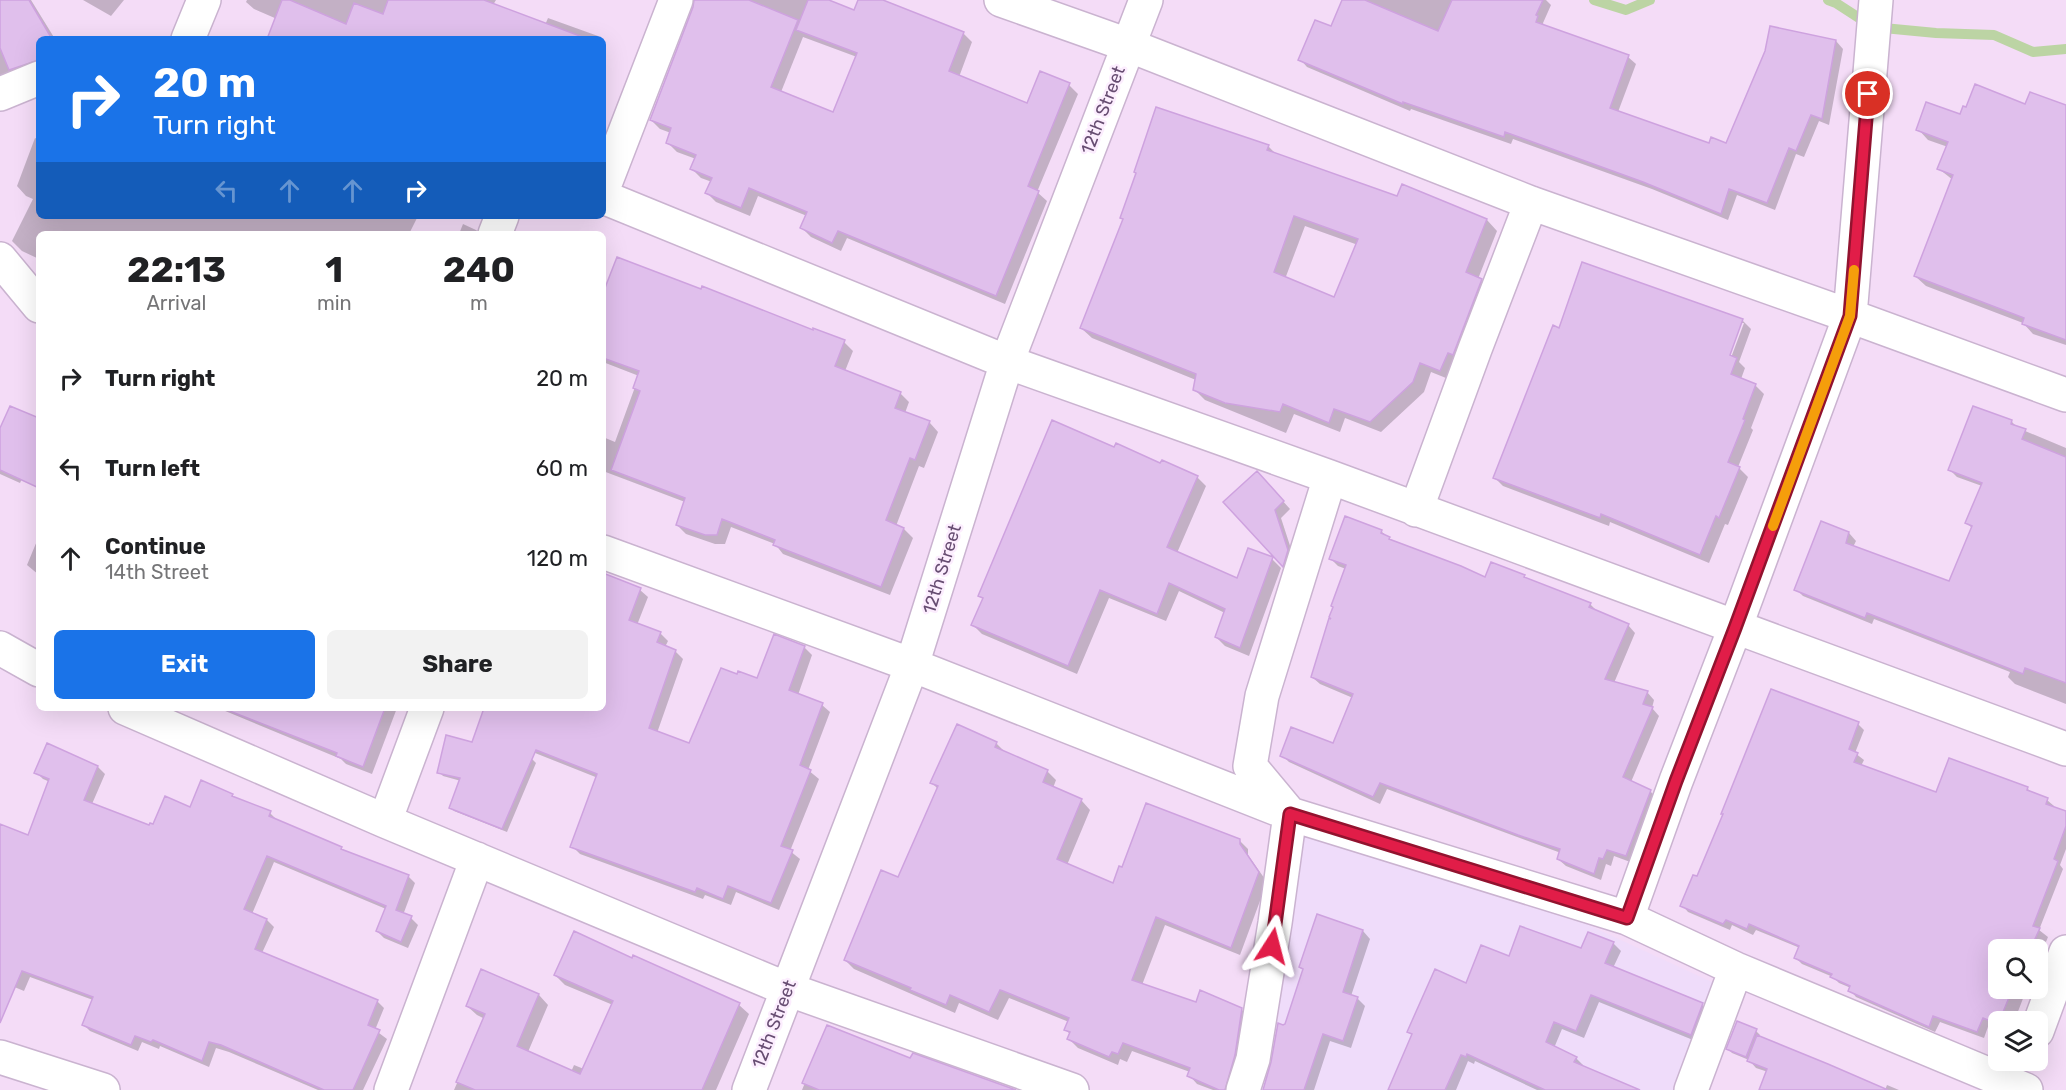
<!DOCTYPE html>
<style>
:root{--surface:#fff;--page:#f2f2f2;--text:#202124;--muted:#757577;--accent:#1a73e8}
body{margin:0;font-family:Rubik,sans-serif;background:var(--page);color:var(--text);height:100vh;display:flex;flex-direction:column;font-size:22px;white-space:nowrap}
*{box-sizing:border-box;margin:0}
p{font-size:20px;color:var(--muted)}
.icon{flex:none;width:33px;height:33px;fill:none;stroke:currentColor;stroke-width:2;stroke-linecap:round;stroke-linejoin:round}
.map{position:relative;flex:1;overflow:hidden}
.drawer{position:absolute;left:36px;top:231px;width:570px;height:480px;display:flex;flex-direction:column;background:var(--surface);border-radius:9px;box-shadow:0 6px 24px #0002}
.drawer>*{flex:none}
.guide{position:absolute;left:36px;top:36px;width:570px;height:183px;border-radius:9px;box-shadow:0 6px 24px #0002;background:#1a73e8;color:#fff;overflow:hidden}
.buttons{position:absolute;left:1988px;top:939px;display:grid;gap:12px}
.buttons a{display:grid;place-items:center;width:60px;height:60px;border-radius:9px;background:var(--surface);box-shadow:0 6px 24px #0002;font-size:30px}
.pin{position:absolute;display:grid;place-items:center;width:51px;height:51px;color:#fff;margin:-26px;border:3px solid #fff;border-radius:50%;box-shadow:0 2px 6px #0007}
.me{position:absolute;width:66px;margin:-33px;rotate:9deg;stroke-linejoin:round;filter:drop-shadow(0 0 4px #0008)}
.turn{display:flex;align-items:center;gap:21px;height:126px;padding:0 18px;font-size:27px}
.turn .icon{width:78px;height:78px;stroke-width:2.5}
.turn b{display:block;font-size:42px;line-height:51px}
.lanes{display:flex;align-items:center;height:57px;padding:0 18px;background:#0003;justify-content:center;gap:30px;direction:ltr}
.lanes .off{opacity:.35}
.eta{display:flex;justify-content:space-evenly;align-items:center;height:102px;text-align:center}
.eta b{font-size:36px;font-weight:700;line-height:42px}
.cta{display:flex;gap:12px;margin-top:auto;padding:12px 18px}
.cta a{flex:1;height:69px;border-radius:9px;background:var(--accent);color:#fff;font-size:24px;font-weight:700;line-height:69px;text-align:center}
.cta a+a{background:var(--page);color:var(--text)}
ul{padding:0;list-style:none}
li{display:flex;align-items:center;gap:18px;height:90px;padding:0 18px}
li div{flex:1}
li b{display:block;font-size:22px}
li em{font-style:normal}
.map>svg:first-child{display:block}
.residential{fill:#f4dcf7;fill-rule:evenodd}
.commercial{fill:#efdcfa}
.shadow{fill:#0003;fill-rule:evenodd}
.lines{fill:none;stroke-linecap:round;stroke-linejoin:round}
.stream{stroke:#bcd4a4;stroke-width:10}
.building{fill:#e0bfec;stroke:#cea2df;stroke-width:1.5;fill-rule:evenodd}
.minor-casing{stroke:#cab3d0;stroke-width:36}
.minor{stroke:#fff;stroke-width:33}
.route-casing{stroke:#92132f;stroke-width:15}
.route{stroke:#e11d48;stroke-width:10}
.slow{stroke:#f59e0b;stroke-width:10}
.labels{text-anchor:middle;stroke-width:5;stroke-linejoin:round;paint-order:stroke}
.street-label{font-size:18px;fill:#674d72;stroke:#fcedfe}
</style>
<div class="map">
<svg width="2066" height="1090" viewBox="0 0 2066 1090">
<rect width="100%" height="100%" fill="#f9e7fb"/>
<path class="residential" d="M 0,0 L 2066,0 L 2066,1090 L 0,1090 ZM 39,39 L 603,39 L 603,216 L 39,216 ZM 39,234 L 603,234 L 603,708 L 39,708 ZM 1998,950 L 2037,950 L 2037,988 L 1998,988 ZM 1998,1022 L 2037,1022 L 2037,1060 L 1998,1060 Z"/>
<path class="commercial" d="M 1292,827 L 1506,887 L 1716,984 L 1675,1090 L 1246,1090 Z"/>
<path class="shadow" d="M 0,0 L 31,0 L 55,39 L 39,39 L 39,72 L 0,87 Z
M 83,0 L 124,0 L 111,16 Z
M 247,0 L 496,0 L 493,5 L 545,25 L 548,18 L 598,36 L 602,39 L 271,39 L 277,19 L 254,9 L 246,2 Z
M 696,0 L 825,0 L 855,12 L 859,0 L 879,0 L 963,33 L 972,42 L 959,77 L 1028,105 L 1069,85 L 1078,94 L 1037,192 L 1047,201 L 1005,304 L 847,238 L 841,251 L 811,237 L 802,228 L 807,216 L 758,196 L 750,216 L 716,202 L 707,193 L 712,182 L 701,178 L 692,169 L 696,159 L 677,152 L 668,143 L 671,133 L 660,129 L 651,120 L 695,7 ZM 803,37 L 857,57 L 834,114 L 781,92 Z
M 1344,0 L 1546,0 L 1551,5 L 1543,23 L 1544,26 L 1628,57 L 1636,64 L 1618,112 L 1709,145 L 1727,145 L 1836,41 L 1843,49 L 1829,125 L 1819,121 L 1804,157 L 1796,154 L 1775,210 L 1737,195 L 1728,220 L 1652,189 L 1513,139 L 1511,144 L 1411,109 L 1410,111 L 1307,67 L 1300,59 L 1332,28 Z
M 2026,106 L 2066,107 L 2066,345 L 2033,334 L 2023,323 L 1926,286 L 1915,276 L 1953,180 L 1939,169 L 1948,147 L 1928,140 L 1918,129 L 1961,116 Z
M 35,138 L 39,140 L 39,216 L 418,216 L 409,234 L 39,234 L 39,259 L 22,251 L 12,241 L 33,199 L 26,196 L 17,186 Z
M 1268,146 L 1277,155 L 1398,198 L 1403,186 L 1487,220 L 1497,231 L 1478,279 L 1492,290 L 1451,380 L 1431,372 L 1424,392 L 1381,432 L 1345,418 L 1340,432 L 1294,414 L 1286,433 L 1205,400 L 1195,390 L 1196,380 L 1092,338 L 1081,328 ZM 1305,226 L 1358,245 L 1335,299 L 1285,279 Z
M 463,224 L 476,230 L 481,234 L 459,234 Z
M 1583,264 L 1743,321 L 1751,329 L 1739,362 L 1745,368 L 1741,379 L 1755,385 L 1764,394 L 1751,428 L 1753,430 L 1738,467 L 1748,477 L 1728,525 L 1725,524 L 1709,563 L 1610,522 L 1609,526 L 1503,486 L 1494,477 L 1560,330 ZM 1740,323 L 1744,323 L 1729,363 L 1726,362 Z
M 603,297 L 814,332 L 844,342 L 853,351 L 845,371 L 900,393 L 909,402 L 905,413 L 930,423 L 938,432 L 924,468 L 919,466 L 896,526 L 904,529 L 913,538 L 890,595 L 783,554 L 775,544 L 731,527 L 725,544 L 715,544 L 686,534 L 677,525 L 685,502 L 603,471 L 603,437 L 615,442 L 639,376 L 603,362 Z
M 1974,408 L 2012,422 L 2018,428 L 2066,448 L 2066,704 L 2015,684 L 2008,677 L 2010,672 L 1874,619 L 1872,624 L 1803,596 L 1796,589 L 1849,533 L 1856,541 L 1853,547 L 1950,583 L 1973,529 L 1967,523 L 1982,486 L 1957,477 L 1950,470 Z
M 39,421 L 39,443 L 20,483 L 0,474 L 0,431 Z
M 1115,449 L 1197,477 L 1206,486 L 1177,553 L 1238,580 L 1272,559 L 1281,568 L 1249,656 L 1225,646 L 1216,637 L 1225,613 L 1179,591 L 1166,621 L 1109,598 L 1077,674 L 982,634 L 973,625 L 984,600 L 980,596 Z
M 1264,480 L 1290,509 L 1281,518 L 1294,558 L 1290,572 L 1225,502 Z
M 1381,531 L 1393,542 L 1486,579 L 1492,564 L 1524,576 L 1529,581 L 1590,604 L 1597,611 L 1628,625 L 1635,633 L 1614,683 L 1647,692 L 1654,700 L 1652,708 L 1659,716 L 1631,782 L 1650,791 L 1657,798 L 1633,863 L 1614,856 L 1611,866 L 1606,864 L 1601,880 L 1566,866 L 1558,859 L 1561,853 L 1387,789 L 1380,804 L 1289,762 L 1282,755 L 1334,745 L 1353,698 L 1320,684 L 1312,677 L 1337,623 L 1346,569 L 1338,566 L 1331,559 Z
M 39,536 L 39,575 L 27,565 Z
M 640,590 L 648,597 L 637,625 L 660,633 L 668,641 L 665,647 L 675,651 L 683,659 L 657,733 L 690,745 L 758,680 L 804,647 L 812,655 L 798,695 L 822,705 L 830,712 L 808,770 L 819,779 L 790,851 L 800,859 L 779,910 L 736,892 L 731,905 L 705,895 L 703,899 L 580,854 L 572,846 L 598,778 L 530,751 L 537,708 L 603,708 L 603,601 Z
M 218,708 L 397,708 L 372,774 L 346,764 L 341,759 Z
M 1858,724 L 1864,730 L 1855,753 L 1864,760 L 1861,766 L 1936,794 L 1950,760 L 2028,789 L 2033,794 L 2047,800 L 2054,806 L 2053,808 L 2066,813 L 2066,849 L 2060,865 L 2063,869 L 2039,930 L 2048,937 L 2037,964 L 2037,950 L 1998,950 L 1998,988 L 2027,988 L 2014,1022 L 1998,1022 L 1998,1027 L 1989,1024 L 1984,1038 L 1940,1022 L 1935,1032 L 1856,997 L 1850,990 L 1851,988 L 1839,983 L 1833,977 L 1802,964 L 1796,958 L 1800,948 L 1756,930 L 1753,935 L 1732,925 L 1730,930 L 1688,912 L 1682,905 L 1697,878 Z
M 996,743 L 1005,752 L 1047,771 L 1056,780 L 1053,788 L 1082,801 L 1090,810 L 1067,865 L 1114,885 L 1239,840 L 1248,849 L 1248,855 L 1267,882 L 1240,955 L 1165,925 L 1142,985 L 1197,1004 L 1241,1009 L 1250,1018 L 1236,1090 L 1213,1090 L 1197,1084 L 1189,1075 L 1190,1072 L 1132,1051 L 1127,1062 L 1120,1059 L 1118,1065 L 1078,1048 L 1069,1039 L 1071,1035 L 1066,1030 L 1069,1022 L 1009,998 L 998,1020 L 959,1003 L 955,1013 L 854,969 L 845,960 L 899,879 L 938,789 L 931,782 Z
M 532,759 L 536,763 L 507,832 L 454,811 L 450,807 L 461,781 L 443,776 L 439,772 Z
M 98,767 L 105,774 L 92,804 L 150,826 L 191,809 L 232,795 L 236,799 L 270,813 L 277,820 L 341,848 L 345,852 L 408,876 L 415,883 L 403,915 L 411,918 L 418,925 L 408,948 L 384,938 L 377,931 L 386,909 L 274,862 L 252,914 L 267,920 L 274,927 L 262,953 L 377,1001 L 384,1008 L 375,1030 L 387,1039 L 363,1090 L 318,1090 L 229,1052 L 216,1048 L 209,1067 L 160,1046 L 159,1049 L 142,1042 L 138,1051 L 90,1031 L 83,1024 L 93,1000 L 30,977 L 24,991 L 0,981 L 0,825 L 28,837 L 50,782 L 43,779 L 36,772 Z
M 1363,931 L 1370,939 L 1351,996 L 1357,998 L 1365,1006 L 1351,1048 L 1330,1041 L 1314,1090 L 1264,1090 L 1283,1027 Z
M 1613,943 L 1621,951 L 1613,968 L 1702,1005 L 1710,1012 L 1698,1042 L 1599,1002 L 1584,1038 L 1562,1029 L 1554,1048 L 1576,1058 L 1583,1065 L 1582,1067 L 1639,1090 L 1537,1090 L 1475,1061 L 1474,1064 L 1468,1061 L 1456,1090 L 1390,1090 L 1413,1036 L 1409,1032 L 1467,985 L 1510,958 L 1582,950 Z
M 634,957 L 739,1005 L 749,1014 L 716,1090 L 454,1090 L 485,1019 L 477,1015 L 467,1006 L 482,971 L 539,995 L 548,1005 L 528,1052 L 571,1072 L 574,1065 L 584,1069 L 613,1005 L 565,985 L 555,975 L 633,960 Z
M 1738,1023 L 1756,1031 L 1760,1035 L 1759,1038 L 1884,1090 L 1760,1090 L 1768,1072 L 1756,1068 L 1749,1060 L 1732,1053 L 1728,1049 Z
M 828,1027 L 991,1090 L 802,1090 Z
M 1887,1085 L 1899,1090 L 1885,1090 Z"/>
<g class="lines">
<path class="stream" d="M 1594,0 L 1626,10 L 1650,0
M 1828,0 L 1836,3 L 1873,27 L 1936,33 L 1994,35 L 2033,52 L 2066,49"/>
</g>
<path class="building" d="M 0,0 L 29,0 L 52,39 L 39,39 L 39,60 L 9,70 L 0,48 Z
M 282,0 L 290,0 L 346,24 L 354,3 L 383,14 L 388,0 L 484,0 L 580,36 L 579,39 L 267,39 Z
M 694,0 L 749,0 L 798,20 L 771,87 L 833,112 L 857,53 L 796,30 L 808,0 L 829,0 L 854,10 L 858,0 L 883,0 L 964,32 L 949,71 L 1027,103 L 1040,71 L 1070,83 L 1028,186 L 1039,191 L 996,296 L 838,231 L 832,243 L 800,228 L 807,212 L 749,188 L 741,208 L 705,193 L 712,178 L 690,169 L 696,155 L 666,143 L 671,128 L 650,120 L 693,7 Z
M 1342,0 L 1365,0 L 1438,31 L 1452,0 L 1543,0 L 1536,15 L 1538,16 L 1536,22 L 1629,55 L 1610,108 L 1709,143 L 1711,137 L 1726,143 L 1765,51 L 1770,26 L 1836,40 L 1822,119 L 1811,115 L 1796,151 L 1789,148 L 1767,203 L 1729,189 L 1721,214 L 1643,182 L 1505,132 L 1504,137 L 1403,102 L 1403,104 L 1298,60 L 1315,20 L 1331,26 Z
M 1975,84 L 2025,104 L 2030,92 L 2066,105 L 2066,340 L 2022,324 L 2024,318 L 1914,276 L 1953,175 L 1937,169 L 1948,142 L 1916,130 L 1926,102 L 1960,114 L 1963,106 L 1966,107 Z
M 1156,107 L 1269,145 L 1267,150 L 1397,196 L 1402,184 L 1487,219 L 1466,272 L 1482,279 L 1453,355 L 1448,353 L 1440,371 L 1420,363 L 1413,382 L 1370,422 L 1334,409 L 1329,423 L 1283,404 L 1280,412 L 1225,403 L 1193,390 L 1196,374 L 1080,328 L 1123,219 L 1120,218 L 1136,173 L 1134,172 ZM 1294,216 L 1358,239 L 1334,297 L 1274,272 Z
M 617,257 L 701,289 L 702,286 L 813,330 L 813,328 L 845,340 L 835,366 L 901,392 L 895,408 L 930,421 L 915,460 L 910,458 L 886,520 L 904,528 L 881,587 L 773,545 L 775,540 L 722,519 L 717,535 L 705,535 L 676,525 L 685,498 L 611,470 L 640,391 L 633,388 L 639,371 L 603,358 L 603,293 Z
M 1582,262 L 1743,319 L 1730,355 L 1737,358 L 1731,374 L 1756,384 L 1743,419 L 1745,420 L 1728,462 L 1740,467 L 1719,518 L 1716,516 L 1700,555 L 1601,514 L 1600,518 L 1493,478 L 1553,325 L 1559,328 Z
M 10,406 L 39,418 L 39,488 L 0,470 L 0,428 Z
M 1973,406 L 2012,420 L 2011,424 L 2026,429 L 2022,439 L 2066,457 L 2066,683 L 2025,668 L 2023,674 L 1867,613 L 1865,618 L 1794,590 L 1821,521 L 1849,532 L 1846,543 L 1949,581 L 1972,526 L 1965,523 L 1982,483 L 1948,470 Z
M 1052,420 L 1114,447 L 1116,443 L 1160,463 L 1162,460 L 1198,476 L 1167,547 L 1237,578 L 1248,548 L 1273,557 L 1240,648 L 1215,637 L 1225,609 L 1169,583 L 1157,614 L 1100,590 L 1068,666 L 971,625 L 983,598 L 978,596 Z
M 1257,471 L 1284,501 L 1275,510 L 1288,550 L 1283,567 L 1223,502 Z
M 1345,516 L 1382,530 L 1381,533 L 1390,537 L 1389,539 L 1461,566 L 1485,577 L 1491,562 L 1525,575 L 1524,577 L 1591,603 L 1589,607 L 1629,624 L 1605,679 L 1648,691 L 1643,704 L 1653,707 L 1623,777 L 1651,790 L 1626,856 L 1607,850 L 1603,859 L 1599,858 L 1594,874 L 1557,859 L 1560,849 L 1518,835 L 1380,783 L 1373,797 L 1280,756 L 1291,727 L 1333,743 L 1353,694 L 1311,677 L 1329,618 L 1331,619 L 1329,617 L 1333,607 L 1331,606 L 1346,565 L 1329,559 Z
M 603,573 L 641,588 L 629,620 L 661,632 L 657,642 L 676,650 L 649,728 L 689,743 L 721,668 L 737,674 L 738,671 L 757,678 L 774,634 L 805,646 L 789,690 L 823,703 L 800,765 L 811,770 L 781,846 L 793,850 L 771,903 L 728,886 L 723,899 L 697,888 L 695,892 L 570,847 L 597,774 L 536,750 L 502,829 L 449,808 L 460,778 L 437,773 L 446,735 L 472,742 L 484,708 L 603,708 Z
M 1771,689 L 1859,722 L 1849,749 L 1858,753 L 1854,762 L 1936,792 L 1949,758 L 2028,787 L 2027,790 L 2048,798 L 2046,804 L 2066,811 L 2066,826 L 2054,859 L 2058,861 L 2033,926 L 2040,928 L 2030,950 L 1998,950 L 1998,988 L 2013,988 L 1998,1024 L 1983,1018 L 1977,1032 L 1933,1016 L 1929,1027 L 1848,991 L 1850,986 L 1830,977 L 1832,974 L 1794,958 L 1799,946 L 1749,924 L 1747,929 L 1726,920 L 1723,924 L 1680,906 L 1693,875 L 1697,876 L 1723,814 L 1721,814 Z
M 227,708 L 385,708 L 363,767 L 336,756 L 337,753 L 227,710 Z
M 957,724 L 997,742 L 995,747 L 1048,770 L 1043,782 L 1082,799 L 1057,859 L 1113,883 L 1119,866 L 1122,867 L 1146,803 L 1240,839 L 1240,844 L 1259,872 L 1231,948 L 1156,917 L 1132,980 L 1196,1002 L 1200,990 L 1242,1008 L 1235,1055 L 1225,1090 L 1219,1090 L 1187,1076 L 1190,1068 L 1123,1043 L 1118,1054 L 1112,1052 L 1109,1057 L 1067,1039 L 1070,1032 L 1064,1030 L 1069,1018 L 1003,991 L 1000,990 L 989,1012 L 950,995 L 946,1005 L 910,990 L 911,988 L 844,960 L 881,870 L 898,877 L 938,786 L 930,783 Z
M 47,743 L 98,766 L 84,800 L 149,825 L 150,823 L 153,824 L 165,796 L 190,807 L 201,780 L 233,794 L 232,796 L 271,811 L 269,816 L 342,847 L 341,849 L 409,875 L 396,910 L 412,916 L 401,942 L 376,931 L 386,906 L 267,856 L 244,909 L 267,919 L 255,949 L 378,1000 L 368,1025 L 380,1030 L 353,1090 L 324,1090 L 221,1045 L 209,1042 L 202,1061 L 153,1040 L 151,1042 L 135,1036 L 131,1045 L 82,1025 L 93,997 L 22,971 L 0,1023 L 0,824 L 28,835 L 49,779 L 34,773 Z
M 1317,914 L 1363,930 L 1343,992 L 1358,997 L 1343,1041 L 1323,1034 L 1304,1090 L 1263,1090 L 1271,1062 L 1278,1023 L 1283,1025 L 1285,1024 L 1303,969 L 1299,967 Z
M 1520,926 L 1581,948 L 1588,932 L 1614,942 L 1605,963 L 1703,1003 L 1691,1035 L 1591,995 L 1576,1031 L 1554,1022 L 1546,1042 L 1577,1057 L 1574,1062 L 1640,1090 L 1545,1090 L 1467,1054 L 1466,1057 L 1461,1055 L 1445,1090 L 1388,1090 L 1412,1034 L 1407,1032 L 1435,969 L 1466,983 L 1481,945 L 1509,956 Z
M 574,931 L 632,958 L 633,955 L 740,1003 L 702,1090 L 475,1090 L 456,1082 L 485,1014 L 466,1006 L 481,969 L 539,994 L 517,1046 L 580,1074 L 613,1001 L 554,975 Z
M 1737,1021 L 1757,1029 L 1746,1057 L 1726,1049 Z
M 827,1025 L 910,1058 L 913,1053 L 1016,1090 L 819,1090 L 802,1083 Z
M 1757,1035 L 1828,1064 L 1888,1090 L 1759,1090 L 1767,1069 L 1747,1061 Z"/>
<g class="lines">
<g class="minor-casing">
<path id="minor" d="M 1001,0 L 1128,45 L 1531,203 L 1850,316 L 2066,395
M 188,39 L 204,0
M 0,94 L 39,78
M 603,189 L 676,0
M 603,197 L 1007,362 L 1330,477 L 2066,749
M 495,234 L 502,216
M 0,259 L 39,306
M 1416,510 L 1475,349 L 1531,203
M 603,552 L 912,665 L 1290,814 L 1627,918 L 1736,969 L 2026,1090
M 0,648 L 39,670
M 125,708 L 385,821 L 787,989 L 1072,1090
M 385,821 L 427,708
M 1627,918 L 1676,781 L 1735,628 L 1850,316 L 1876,0
M 2037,1031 L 2066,952
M 0,1057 L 103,1090
M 391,1090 L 477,859
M 749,1090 L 912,665 L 1007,362 L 1146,0
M 1243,1090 L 1253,1059 L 1275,923 L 1290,814 L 1250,766 L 1262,696 L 1330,477
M 1691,1090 L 1736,969"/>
</g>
<use href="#minor" class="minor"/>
</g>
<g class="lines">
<g class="route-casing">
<path id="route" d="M 1272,946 L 1290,814 L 1627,918 L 1676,781 L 1735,628 L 1850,316 L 1868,94"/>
</g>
<use href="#route" class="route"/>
<path class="slow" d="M 1773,526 L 1850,316 L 1854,270"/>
</g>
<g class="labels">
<g class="street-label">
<text transform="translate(1103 110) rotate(-69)" y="6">12th Street</text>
<text transform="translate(942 569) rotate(-73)" y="6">12th Street</text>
<text transform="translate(774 1024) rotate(-69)" y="6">12th Street</text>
</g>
</g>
</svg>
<div class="buttons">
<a><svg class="icon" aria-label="search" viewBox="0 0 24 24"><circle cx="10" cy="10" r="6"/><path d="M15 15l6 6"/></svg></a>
<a><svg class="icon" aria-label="layers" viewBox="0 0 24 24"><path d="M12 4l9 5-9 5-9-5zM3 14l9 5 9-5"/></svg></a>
</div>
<div class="pin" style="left:1868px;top:94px;background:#d93025"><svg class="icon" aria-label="arrive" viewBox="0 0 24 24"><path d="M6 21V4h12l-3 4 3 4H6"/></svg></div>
<svg class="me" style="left:1272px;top:946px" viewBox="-20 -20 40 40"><path d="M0-17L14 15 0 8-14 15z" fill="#e11d48" stroke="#fff" stroke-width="4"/></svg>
<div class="guide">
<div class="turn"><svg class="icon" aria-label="right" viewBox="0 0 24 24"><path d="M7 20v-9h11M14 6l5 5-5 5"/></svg><div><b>20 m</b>Turn right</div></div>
<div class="lanes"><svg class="icon off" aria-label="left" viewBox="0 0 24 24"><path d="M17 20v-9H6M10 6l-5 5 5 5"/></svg><svg class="icon off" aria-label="ahead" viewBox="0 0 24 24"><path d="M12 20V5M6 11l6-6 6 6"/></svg><svg class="icon off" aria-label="ahead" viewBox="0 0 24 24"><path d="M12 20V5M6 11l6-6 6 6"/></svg><svg class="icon" aria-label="right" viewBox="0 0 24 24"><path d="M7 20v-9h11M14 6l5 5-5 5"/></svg></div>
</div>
<section class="drawer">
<div class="eta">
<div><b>22:13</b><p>Arrival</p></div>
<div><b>1</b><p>min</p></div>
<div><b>240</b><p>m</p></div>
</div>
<ul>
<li><svg class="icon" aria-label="right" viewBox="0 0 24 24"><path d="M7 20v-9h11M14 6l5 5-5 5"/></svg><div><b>Turn right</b></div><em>20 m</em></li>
<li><svg class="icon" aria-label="left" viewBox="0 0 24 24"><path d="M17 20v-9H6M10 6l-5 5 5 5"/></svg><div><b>Turn left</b></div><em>60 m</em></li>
<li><svg class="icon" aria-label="ahead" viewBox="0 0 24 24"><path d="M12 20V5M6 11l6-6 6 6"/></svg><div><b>Continue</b><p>14th Street</p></div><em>120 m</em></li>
</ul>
<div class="cta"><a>Exit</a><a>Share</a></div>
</section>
</div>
